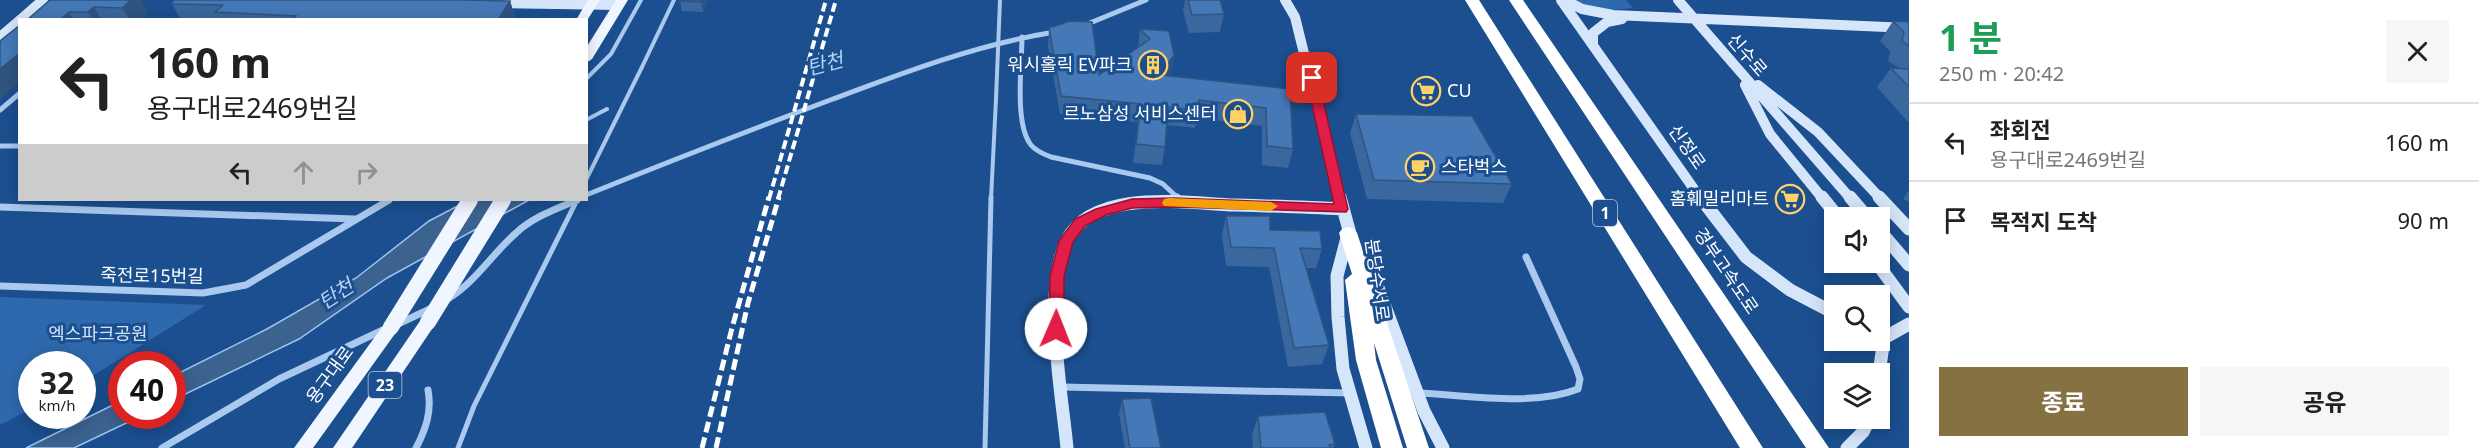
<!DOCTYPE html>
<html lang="ko">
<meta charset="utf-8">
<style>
:root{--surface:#fff;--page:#f6f6f6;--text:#222;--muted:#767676;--line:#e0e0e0;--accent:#857141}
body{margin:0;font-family:"Noto Sans","Noto Sans KR",sans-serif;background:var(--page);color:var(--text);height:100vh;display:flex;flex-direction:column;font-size:22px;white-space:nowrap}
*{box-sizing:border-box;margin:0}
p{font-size:20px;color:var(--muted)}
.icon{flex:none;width:33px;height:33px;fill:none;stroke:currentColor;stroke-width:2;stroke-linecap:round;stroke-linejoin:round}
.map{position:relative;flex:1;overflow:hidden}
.details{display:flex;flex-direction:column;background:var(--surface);width:570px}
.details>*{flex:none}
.hud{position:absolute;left:18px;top:18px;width:570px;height:183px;border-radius:0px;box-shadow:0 3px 15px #0003;background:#fff;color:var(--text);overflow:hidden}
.tools{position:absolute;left:1824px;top:207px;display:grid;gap:12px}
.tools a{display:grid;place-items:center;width:66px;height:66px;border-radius:0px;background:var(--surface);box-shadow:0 3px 15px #0003;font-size:30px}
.speed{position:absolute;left:18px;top:351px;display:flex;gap:12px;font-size:30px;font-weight:700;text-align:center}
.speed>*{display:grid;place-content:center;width:78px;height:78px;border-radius:50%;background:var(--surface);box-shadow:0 3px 15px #0003;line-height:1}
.speed small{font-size:15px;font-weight:400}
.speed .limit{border:9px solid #d22;background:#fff;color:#111}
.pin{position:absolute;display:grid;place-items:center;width:51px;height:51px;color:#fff;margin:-26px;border-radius:12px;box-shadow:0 3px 9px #0006}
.me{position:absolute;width:66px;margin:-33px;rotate:1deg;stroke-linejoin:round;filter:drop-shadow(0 0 4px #0008)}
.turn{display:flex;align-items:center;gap:21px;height:126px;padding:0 30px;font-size:27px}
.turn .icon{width:78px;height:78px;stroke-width:2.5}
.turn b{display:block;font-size:42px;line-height:51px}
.lanes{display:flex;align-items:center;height:57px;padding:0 30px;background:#0003;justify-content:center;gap:30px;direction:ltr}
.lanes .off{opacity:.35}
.round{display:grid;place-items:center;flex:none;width:63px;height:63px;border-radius:0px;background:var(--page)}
.head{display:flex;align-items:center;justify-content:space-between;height:102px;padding:0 30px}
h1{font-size:36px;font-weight:700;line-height:45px;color:#1e9e55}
.primary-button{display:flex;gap:12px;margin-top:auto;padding:12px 30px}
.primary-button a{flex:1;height:69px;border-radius:0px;background:var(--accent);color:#fff;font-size:24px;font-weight:700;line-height:69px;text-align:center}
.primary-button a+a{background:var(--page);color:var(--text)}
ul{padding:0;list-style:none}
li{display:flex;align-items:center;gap:18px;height:78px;padding:0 30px;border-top:2px solid var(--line)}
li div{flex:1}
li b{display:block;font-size:22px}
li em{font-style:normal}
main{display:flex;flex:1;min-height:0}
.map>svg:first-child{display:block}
.green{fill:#2e69ad}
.water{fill:#3c6290;stroke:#9cc4f0;stroke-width:1.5}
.pier{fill:#1b4f8f}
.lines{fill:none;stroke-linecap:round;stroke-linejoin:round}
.lane-far1{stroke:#a9c9ee;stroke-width:4}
.lane{stroke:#a9c9ee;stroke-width:5}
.street-far1{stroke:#a9c9ee;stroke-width:5}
.street{stroke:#a9c9ee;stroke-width:7}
.secondary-far1{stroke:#d6e6fa;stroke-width:10}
.secondary{stroke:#d6e6fa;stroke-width:13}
.primary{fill:#f0f6ff;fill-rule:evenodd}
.highway{fill:#fff;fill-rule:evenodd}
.rail-far1{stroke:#fff;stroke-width:4;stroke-dasharray:9 4;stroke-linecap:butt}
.rail{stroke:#fff;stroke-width:5;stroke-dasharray:11 5;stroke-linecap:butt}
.lane-bridge{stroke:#a9c9ee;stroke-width:4}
.primary-bridge{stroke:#f0f6ff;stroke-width:16}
.wall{fill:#3a679d}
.shaded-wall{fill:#305480}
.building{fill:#4478b7;stroke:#305480;stroke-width:1.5}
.route{fill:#e11d48;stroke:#92132f;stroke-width:1.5}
.slow{fill:#f59e0b}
.labels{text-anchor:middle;stroke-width:6;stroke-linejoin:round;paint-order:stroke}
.shield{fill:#1b4f8f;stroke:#bbcadd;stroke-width:1.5}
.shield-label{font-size:16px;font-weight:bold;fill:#fff}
.street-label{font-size:18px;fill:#fff;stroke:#1b4f8f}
.poi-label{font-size:18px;fill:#fff;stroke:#1b4f8f;text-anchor:end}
.park-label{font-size:18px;fill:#cfe3fa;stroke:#1b4f8f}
.water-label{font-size:20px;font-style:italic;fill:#b5d3f5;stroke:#1b4f8f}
</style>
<main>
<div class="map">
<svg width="1909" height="448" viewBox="0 0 1909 448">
<rect width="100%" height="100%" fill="#1b4f8f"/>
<path class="green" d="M 1569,0 L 1626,0 L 1633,8 L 1599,11 Z
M 0,297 L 206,305 L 83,382 L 82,364 L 32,364 L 31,409 L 0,425 Z"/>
<path class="water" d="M 469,200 L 529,200 L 387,278 L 299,339 L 173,400 L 173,376 L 267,329 L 356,278 L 429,221 Z
M 121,401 L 122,416 L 141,416 L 74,448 L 26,448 Z"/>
<path class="pier" d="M 997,0 L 1019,0 L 1018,26 L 695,108 L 586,170 L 587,145 L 593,132 L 657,99 Z"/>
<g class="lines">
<path class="lane-far1" d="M 642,67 L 674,0
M 586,79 L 611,54 L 641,0
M 586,120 L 607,109
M 991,199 L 996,99"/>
<path class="lane" d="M 458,448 L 474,406 L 577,200
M 985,448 L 991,197"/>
<path class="street-far1" d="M 1085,25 L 1146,0
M 1022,37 C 1022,64 1014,124 1031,145 C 1036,151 1043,154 1051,157 L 1150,178 L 1163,184 L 1179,199
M 0,110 L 20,93
M 0,146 L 20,146
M 586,195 C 668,162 750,130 833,99 C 905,72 979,44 1055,32"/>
<path class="street" d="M 1177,197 L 1180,200
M 0,207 L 355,219
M 0,286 L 203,293 L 246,285 L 389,200
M 446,300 C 475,283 491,255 516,233 C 533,217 556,209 577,200
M 398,324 L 432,308
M 1061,387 L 1350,393
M 1418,393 C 1466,395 1533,407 1578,389 L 1580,379 L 1576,367 L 1526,257
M 162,448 L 279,379 L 385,329
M 416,448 C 426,429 432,411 428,390"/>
<path class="secondary-far1" d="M 1285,0 L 1295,17 L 1340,199
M 1561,0 L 1701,199
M 1565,0 L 1582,9 L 1613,15 L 1909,28
M 1678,0 L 1851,199
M 497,3 L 618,5
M 20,20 L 43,0
M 0,37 L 20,20
M 1593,44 L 1593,33 L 1607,22 L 1622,19
M 1745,85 L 1770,134 L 1823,199
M 1758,85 L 1818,132 L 1881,199"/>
<path class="secondary" d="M 1340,197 L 1352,241
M 1700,197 L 1746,257 L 1790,290 L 1834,313
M 1822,197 L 1839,218
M 1850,197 L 1868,218
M 1879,197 L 1909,229
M 1880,231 L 1909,265
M 1348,234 L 1337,276 L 1338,317 L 1343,369 L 1366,448
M 1364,262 L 1377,285 L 1424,411 L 1443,448
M 1876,262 L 1909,307
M 1879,374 L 1884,338 L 1909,324
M 1067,448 C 1062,394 1042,289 1067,240 C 1093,188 1186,203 1233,205 C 1269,206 1306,207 1342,209
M 1847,448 L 1863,432 L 1870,418"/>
<path class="primary" d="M 588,0 L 600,0 L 586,22 L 586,20 L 576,20 Z
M 616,0 L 628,0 L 592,59 L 586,63 L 586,48 Z
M 428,316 L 434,318 L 436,322 L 434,326 L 352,448 L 333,448 L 422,318 Z
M 391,321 L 397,323 L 399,327 L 397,331 L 313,448 L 294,448 L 385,323 Z"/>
<path class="highway" d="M 1465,0 L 1479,0 L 1763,448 L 1740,448 Z
M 1509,0 L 1523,0 L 1829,448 L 1806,448 Z
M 1348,227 L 1354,229 L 1357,233 L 1429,448 L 1407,448 L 1374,343 L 1376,360 L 1403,448 L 1381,448 L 1356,360 L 1345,280 L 1352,274 L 1339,233 L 1342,229 Z"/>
<path class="rail-far1" d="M 769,199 L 826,0
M 778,199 L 836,0"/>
<path class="rail" d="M 702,448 L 732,328 L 769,197
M 716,448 L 748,303 L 779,197"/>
<path class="lane-bridge" d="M 996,99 L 1000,0
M 586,180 L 642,67"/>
<path class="primary-bridge" d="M 428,322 L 503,200
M 391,327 L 470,200"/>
</g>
<path class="wall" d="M 50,0 L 140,0 L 148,12 L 140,20 L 27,20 Z
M 708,0 L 703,12 L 682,11 L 680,1 Z
M 1185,0 L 1220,0 L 1224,14 L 1220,32 L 1189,33 L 1183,11 Z
M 510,1 L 516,20 L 181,20 L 172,4 Z
M 1893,21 L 1909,22 L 1909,121 L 1907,121 L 1877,87 L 1891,68 L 1899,68 L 1888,61 L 1890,51 L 1880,41 Z
M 1049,28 L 1099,75 L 1138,48 L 1140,29 L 1174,55 L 1171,73 L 1168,76 L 1290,89 L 1293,149 L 1288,168 L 1262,165 L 1262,126 L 1197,118 L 1195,128 L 1167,125 L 1165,147 L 1162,165 L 1133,163 L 1138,122 L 1060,114 L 1048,46 Z
M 1356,114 L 1512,184 L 1503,203 L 1367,199 L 1350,133 Z
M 1909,190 L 1909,202 L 1903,199 Z
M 1226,216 L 1270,230 L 1322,249 L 1316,268 L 1305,268 L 1329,345 L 1322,364 L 1288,367 L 1269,267 L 1226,266 L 1222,235 Z
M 1122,399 L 1161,448 L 1125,448 L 1119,414 Z
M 1258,416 L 1335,444 L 1333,448 L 1253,448 L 1252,435 Z"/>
<path class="shaded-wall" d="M 131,0 L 140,0 L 148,12 L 140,20 L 130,20 L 122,8 Z
M 702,0 L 708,0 L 703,12 L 701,2 Z
M 510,1 L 516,20 L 498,20 Z
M 94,7 L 102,20 L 93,20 L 88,12 Z
M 69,12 L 74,20 L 60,20 Z
M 20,53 L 20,82 L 0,99 L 0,69 Z
M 1174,55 L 1171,73 L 1157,93 L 1160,75 Z"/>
<path class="building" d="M 50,0 L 131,0 L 122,8 L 94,7 L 88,12 L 69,12 L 60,20 L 27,20 Z
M 173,0 L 462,0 L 510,1 L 498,20 L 292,20 L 296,16 L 215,12 L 223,5 L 172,4 Z
M 681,0 L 702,0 L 701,2 L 680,1 Z
M 1188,0 L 1220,0 L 1224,14 L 1192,15 Z
M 1070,21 L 1092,22 L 1099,75 L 1150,39 L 1140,29 L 1169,31 L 1174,55 L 1160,75 L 1290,89 L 1293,149 L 1267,146 L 1266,108 L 1199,100 L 1198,110 L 1168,107 L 1165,147 L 1136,144 L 1141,104 L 1061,96 L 1049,28 Z
M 1893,21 L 1909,22 L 1909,46 L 1902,41 L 1904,32 Z
M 20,25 L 20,53 L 0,69 L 0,41 Z
M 1891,68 L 1909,69 L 1909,87 Z
M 1356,114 L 1472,116 L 1512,184 L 1374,180 Z
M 1226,216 L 1270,216 L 1270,230 L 1320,231 L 1322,249 L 1300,248 L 1329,345 L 1294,348 L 1274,248 L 1231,247 Z
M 1151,398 L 1161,448 L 1130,448 L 1122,399 Z
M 1325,412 L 1335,444 L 1329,445 L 1331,448 L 1261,448 L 1258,416 Z"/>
<path class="route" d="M 1312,75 L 1318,78 L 1348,209 L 1346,212 L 1174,207 L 1132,208 L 1106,215 L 1085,226 L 1073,242 L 1064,276 L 1064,329 L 1062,333 L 1051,333 L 1049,329 L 1050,276 L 1059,241 L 1075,219 L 1096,209 L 1132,199 L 1174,198 L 1334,204 L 1306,78 Z"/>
<path class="slow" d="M 1169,198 L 1271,202 L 1278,206 L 1271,211 L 1164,206 L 1162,203 L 1164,199 Z"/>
<defs>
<g id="building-ring" transform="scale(1.5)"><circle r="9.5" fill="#1b4f8f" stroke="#ffd166" stroke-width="1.5"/><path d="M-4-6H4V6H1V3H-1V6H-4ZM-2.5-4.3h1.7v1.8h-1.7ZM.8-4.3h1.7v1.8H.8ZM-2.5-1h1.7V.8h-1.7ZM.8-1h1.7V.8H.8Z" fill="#ffd166"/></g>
<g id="supermarket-ring" transform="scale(1.5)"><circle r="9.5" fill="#1b4f8f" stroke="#ffd166" stroke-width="1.5"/><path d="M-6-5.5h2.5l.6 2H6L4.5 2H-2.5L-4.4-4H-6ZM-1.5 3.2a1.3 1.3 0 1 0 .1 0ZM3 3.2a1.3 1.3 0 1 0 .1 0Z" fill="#ffd166"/></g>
<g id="shop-ring" transform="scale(1.5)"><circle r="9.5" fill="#1b4f8f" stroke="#ffd166" stroke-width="1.5"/><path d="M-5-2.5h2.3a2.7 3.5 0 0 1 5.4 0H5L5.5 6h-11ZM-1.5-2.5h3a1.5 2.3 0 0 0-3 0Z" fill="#ffd166"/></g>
<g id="cafe-ring" transform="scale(1.5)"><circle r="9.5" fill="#1b4f8f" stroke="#ffd166" stroke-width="1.5"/><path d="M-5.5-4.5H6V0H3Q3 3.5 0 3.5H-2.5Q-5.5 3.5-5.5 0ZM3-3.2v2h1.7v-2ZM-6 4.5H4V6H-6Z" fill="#ffd166"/></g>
</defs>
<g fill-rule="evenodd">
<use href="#building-ring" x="1153" y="65"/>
<use href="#supermarket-ring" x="1426" y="91"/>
<use href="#shop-ring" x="1238" y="114"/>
<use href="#cafe-ring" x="1420" y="167"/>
<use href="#supermarket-ring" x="1790" y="199"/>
</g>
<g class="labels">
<g class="shield">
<rect x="1593" y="200" width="24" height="26" rx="4.5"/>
<rect x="368.5" y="372" width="33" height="26" rx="4.5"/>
</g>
<g class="shield-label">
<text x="1605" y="219">1</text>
<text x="385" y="391">23</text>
</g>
<g class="street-label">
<text transform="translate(1747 55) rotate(49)" y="6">신수로</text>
<text transform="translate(1687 147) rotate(55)" y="6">신정로</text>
<text transform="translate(1726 271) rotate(56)" y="6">경부고속도로</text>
<text transform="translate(152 276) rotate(1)" y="6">죽전로15번길</text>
<text transform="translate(1377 280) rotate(82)" y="6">분당수서로</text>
<text transform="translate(330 375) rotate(-54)" y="6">용구대로</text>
</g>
<g class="poi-label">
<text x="1132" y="71">워시홀릭 EV파크</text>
<text x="1447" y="97" text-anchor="start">CU</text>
<text x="1217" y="120">르노삼성 서비스센터</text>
<text x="1441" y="173" text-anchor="start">스타벅스</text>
<text x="1769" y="205">홈훼밀리마트</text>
</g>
<g class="park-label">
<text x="98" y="340">엑스파크공원</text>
</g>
<g class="water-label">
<text transform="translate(825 64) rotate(-15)" y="7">탄천</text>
<text transform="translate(336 294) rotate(-33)" y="7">탄천</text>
</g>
</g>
</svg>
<div class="tools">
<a><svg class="icon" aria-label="sound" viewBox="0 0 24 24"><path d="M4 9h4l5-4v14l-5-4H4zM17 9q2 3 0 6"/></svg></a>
<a><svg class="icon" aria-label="search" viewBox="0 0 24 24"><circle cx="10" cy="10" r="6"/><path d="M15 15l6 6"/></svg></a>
<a><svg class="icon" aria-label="layers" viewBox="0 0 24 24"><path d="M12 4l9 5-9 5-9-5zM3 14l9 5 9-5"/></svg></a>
</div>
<div class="speed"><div>32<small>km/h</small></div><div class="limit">40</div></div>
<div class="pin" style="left:1312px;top:78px;background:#d93025"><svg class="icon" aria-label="arrive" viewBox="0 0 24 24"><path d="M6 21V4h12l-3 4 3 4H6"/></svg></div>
<svg class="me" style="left:1056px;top:329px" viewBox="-20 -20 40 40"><circle r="19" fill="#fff"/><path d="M0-13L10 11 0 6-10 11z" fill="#e11d48"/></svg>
<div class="hud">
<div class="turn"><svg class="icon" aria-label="left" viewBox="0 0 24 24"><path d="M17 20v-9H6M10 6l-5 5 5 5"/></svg><div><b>160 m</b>용구대로2469번길</div></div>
<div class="lanes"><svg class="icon" aria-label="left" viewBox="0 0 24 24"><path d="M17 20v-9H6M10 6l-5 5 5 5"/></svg><svg class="icon off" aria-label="ahead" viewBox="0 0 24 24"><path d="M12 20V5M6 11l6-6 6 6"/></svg><svg class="icon off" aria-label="right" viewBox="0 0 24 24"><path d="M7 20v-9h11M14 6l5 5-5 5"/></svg></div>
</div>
</div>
<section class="details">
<div class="head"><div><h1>1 분</h1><p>250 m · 20:42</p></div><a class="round"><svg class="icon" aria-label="close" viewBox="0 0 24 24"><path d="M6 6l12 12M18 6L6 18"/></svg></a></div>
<ul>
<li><svg class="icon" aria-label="left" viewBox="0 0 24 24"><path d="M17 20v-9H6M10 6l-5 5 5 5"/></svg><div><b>좌회전</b><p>용구대로2469번길</p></div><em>160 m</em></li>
<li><svg class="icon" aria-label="arrive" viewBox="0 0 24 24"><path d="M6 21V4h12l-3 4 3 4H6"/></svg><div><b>목적지 도착</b></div><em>90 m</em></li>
</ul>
<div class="primary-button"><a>종료</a><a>공유</a></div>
</section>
</main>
